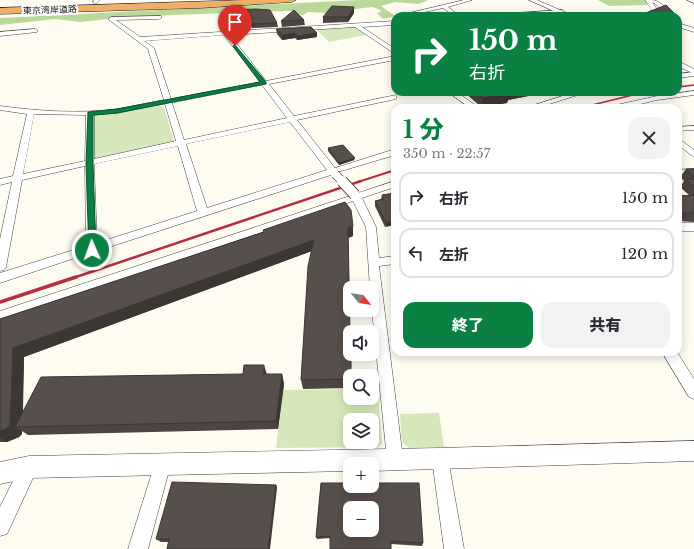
<!DOCTYPE html>
<html lang="ja">
<meta charset="utf-8">
<style>
:root{--surface:#fff;--page:#f2f2f3;--text:#2b2b33;--muted:#7c7c81;--line:#e1e1e2;--accent:#0b8043}
body{margin:0;font-family:"Libre Baskerville","Noto Sans JP",serif;background:var(--page);color:var(--text);height:100vh;display:flex;flex-direction:column;font-size:15px;white-space:nowrap}
*{box-sizing:border-box;margin:0}
p{font-size:13px;color:var(--muted)}
.icon{flex:none;width:22px;height:22px;fill:none;stroke:currentColor;stroke-width:2;stroke-linecap:round;stroke-linejoin:round}
.map{position:relative;flex:1;overflow:hidden}
.sheet{position:absolute;left:391px;top:104px;width:291px;height:252px;display:flex;flex-direction:column;background:var(--surface);border-radius:12px;box-shadow:0 2px 10px #0003}
.sheet>*{flex:none}
.hud{position:absolute;left:391px;top:12px;width:291px;height:84px;border-radius:12px;box-shadow:0 2px 10px #0003;background:#0b8043;color:#fff;overflow:hidden}
.needle{width:26px;rotate:120deg}
.fabs{position:absolute;left:343px;top:281px;display:grid;gap:8px}
.fabs a{display:grid;place-items:center;width:36px;height:36px;border-radius:8px;background:var(--surface);box-shadow:0 2px 10px #0003;font-size:20px}
.pin{position:absolute;display:grid;place-items:center;width:34px;height:34px;color:#fff;margin:-41px -17px;border-radius:50% 50% 50% 0;rotate:-45deg;box-shadow:0 0 4px #0007}
.pin .icon{rotate:45deg}
.me{position:absolute;width:44px;margin:-22px;rotate:358deg;stroke-linejoin:round;filter:drop-shadow(0 0 3px #0008)}
.turn{display:flex;align-items:center;gap:14px;height:84px;padding:0 12px;font-size:18px}
.turn .icon{width:52px;height:52px;stroke-width:2.5}
.turn b{display:block;font-size:28px;line-height:34px}
.round{display:grid;place-items:center;flex:none;width:42px;height:42px;border-radius:12px;background:var(--page)}
.headline{display:flex;align-items:center;justify-content:space-between;height:68px;padding:0 12px}
h1{font-size:24px;font-weight:800;line-height:30px;color:var(--accent)}
.cta{display:flex;gap:8px;margin-top:auto;padding:8px 12px}
.cta a{flex:1;height:46px;border-radius:12px;background:var(--accent);color:#fff;font-size:16px;font-weight:800;line-height:46px;text-align:center}
.cta a+a{background:var(--page);color:var(--text)}
ul{padding:0;list-style:none}
li{display:flex;align-items:center;gap:12px;height:50px;margin:0 8px 6px;padding:0 4px;border:2px solid var(--line);border-radius:12px}
li div{flex:1}
li b{display:block;font-size:15px}
li em{font-style:normal}
.map>svg:first-child{display:block}
.green{fill:#d6e8bb;fill-rule:evenodd}
.forest{fill:#bbd89b}
.lines{fill:none;stroke-linecap:round;stroke-linejoin:round}
.minor-casing{stroke:#424242;stroke-width:1}
.tertiary-casing{stroke:#424242;stroke-width:1}
.trunk-casing{stroke:#202020;stroke-width:1}
.minor{fill:#fff;fill-rule:evenodd}
.tertiary{fill:#fff;fill-rule:evenodd}
.trunk{fill:#f0af66;fill-rule:evenodd}
.rail-far3{stroke:#b92c3d;stroke-width:1.5}
.rail-far2{stroke:#b92c3d;stroke-width:2}
.rail-far1{stroke:#b92c3d;stroke-width:2.5}
.rail{stroke:#b92c3d;stroke-width:3.5}
.minor-bridge-far1-casing{stroke:#424242;stroke-width:9;stroke-linecap:butt}
.minor-bridge-casing{stroke:#424242;stroke-width:12;stroke-linecap:butt}
.minor-bridge-far1{stroke:#fff;stroke-width:8}
.minor-bridge{stroke:#fff;stroke-width:10}
.wall{fill:#4b4440}
.shaded-wall{fill:#3d3734}
.building{fill:#574f4b;stroke:#3d3734;fill-rule:evenodd}
.route{fill:#0b8043;stroke:#07532c}
.labels{text-anchor:middle;stroke-width:4;stroke-linejoin:round;paint-order:stroke}
.far-street-label{font-size:9px;fill:#0f0f0f;stroke:#fff}
</style>
<div class="map">
<svg width="694" height="549" viewBox="0 0 694 549">
<rect width="100%" height="100%" fill="#fefbf1"/>
<path class="green" d="M 352,27 L 356,27 L 366,35 L 329,42 L 317,30 Z
M 160,106 L 164,107 L 174,141 L 170,144 L 101,159 L 94,158 L 93,117 L 98,114 Z
M 350,389 L 350,398 L 372,398 L 372,389 L 378,389 L 382,444 L 378,447 L 276,448 L 283,390 ZM 350,420 L 372,420 L 372,442 L 350,442 Z
M 439,413 L 444,447 L 409,448 L 402,442 L 400,414 Z"/>
<path class="forest" d="M 360,0 L 427,0 L 427,1 L 418,4 L 395,2 L 381,6 L 395,16 L 383,19 L 377,13 L 382,11 L 373,7 L 363,8 L 330,13 L 308,12 L 303,15 L 295,15 L 293,11 L 284,11 L 173,15 L 117,18 L 80,22 L 55,19 L 0,25 L 0,18 Z
M 598,0 L 643,0 L 648,5 L 609,6 Z"/>
<g class="lines">
<g class="minor-casing">
<path id="minor" d="M 464,0 L 472,0 L 448,7 L 460,16 L 454,16 L 443,8 L 407,16 L 397,16 Z
M 650,0 C 660,0 666,7 671,16 L 665,16 L 662,9 Z
M 687,0 L 694,0 L 694,3 Z
M 562,10 L 562,12 L 560,13 L 501,16 L 504,14 Z
M 161,16 L 162,17 L 159,19 L 116,20 L 140,37 L 395,21 L 395,25 L 362,27 L 395,49 L 395,54 L 355,27 L 230,35 L 266,81 L 395,56 L 395,60 L 269,84 L 294,116 L 396,95 L 396,99 L 297,120 L 335,168 L 395,149 L 395,155 L 338,172 L 340,174 L 338,176 L 335,177 L 331,175 L 97,251 L 96,253 L 90,253 L 0,283 L 0,273 L 86,246 L 85,166 L 22,180 L 6,267 L 4,270 L 0,271 L 0,239 L 12,182 L 0,185 L 0,179 L 13,176 L 27,114 L 0,110 L 0,106 C 38,111 79,114 118,109 C 133,106 148,103 164,100 L 148,49 L 108,19 L 111,17 ZM 224,35 L 260,82 L 171,99 L 154,48 L 144,41 ZM 262,85 L 287,118 L 184,140 L 172,103 ZM 165,104 L 176,141 L 94,159 L 94,115 L 117,113 ZM 34,114 L 86,115 L 85,161 L 23,174 ZM 290,122 L 327,170 L 207,208 L 186,144 ZM 178,146 L 197,211 L 97,243 L 94,164 Z
M 678,23 L 694,28 L 694,32 L 678,27 Z
M 35,29 L 38,31 L 37,32 L 0,36 L 0,32 Z
M 694,72 L 694,76 L 678,78 L 678,74 Z
M 694,91 L 694,95 L 657,100 L 624,108 L 611,108 L 612,106 L 657,96 Z
M 448,92 L 457,92 L 479,108 L 470,108 Z
M 575,92 L 587,92 L 537,108 L 525,108 Z
M 694,126 L 694,130 L 678,131 L 678,127 Z
M 678,138 L 694,150 L 694,157 L 678,145 Z
M 694,169 L 694,175 L 678,176 L 678,170 Z
M 395,181 L 395,187 L 362,198 L 376,227 L 379,258 L 395,256 L 395,264 L 379,266 L 403,459 L 401,465 L 395,467 L 389,465 L 387,459 L 372,310 L 372,288 L 370,288 L 366,227 L 353,201 L 0,321 L 0,311 L 350,196 L 352,193 L 358,193 Z
M 678,223 L 694,223 L 694,231 L 678,231 Z
M 662,352 L 677,352 L 694,379 L 694,399 L 689,397 Z
M 440,451 L 446,453 L 448,459 L 464,549 L 444,549 L 432,459 L 434,453 Z
M 163,455 L 169,457 L 171,463 L 148,549 L 128,549 L 155,463 L 157,457 Z
M 29,458 L 35,461 L 38,467 L 7,534 L 0,536 L 0,507 L 23,461 Z"/>
</g>
<g class="tertiary-casing">
<path id="tertiary" d="M 94,0 L 100,0 L 96,4 L 93,2 Z
M 529,0 L 537,0 L 574,16 L 565,16 Z
M 645,0 L 651,0 L 658,11 C 654,16 650,16 644,16 L 652,10 Z
M 678,61 L 694,69 L 694,74 L 678,66 Z
M 694,441 L 694,461 L 372,471 L 372,464 L 350,464 L 350,471 L 29,478 L 0,484 L 0,462 L 29,456 L 440,448 Z"/>
</g>
<g class="trunk-casing">
<path id="trunk" d="M 246,0 L 296,0 L 292,2 L 200,8 L 0,14 L 0,8 Z"/>
</g>
<use href="#minor" class="minor"/>
<use href="#tertiary" class="tertiary"/>
<use href="#trunk" class="trunk"/>
<path class="rail-far3" d="M 678,87 L 694,85
M 584,107 L 645,92"/>
<path class="rail-far2" d="M 581,108 L 588,106
M 358,182 L 395,170"/>
<path class="rail-far1" d="M 73,278 L 361,181"/>
<path class="rail" d="M 0,302 L 76,277"/>
<g class="minor-bridge-far1-casing">
<path id="minor-bridge-far1" d="M 335,174 L 343,182"/>
</g>
<g class="minor-bridge-casing">
<path id="minor-bridge" d="M 342,181 L 355,195"/>
</g>
<use href="#minor-bridge-far1" class="minor-bridge-far1"/>
<use href="#minor-bridge" class="minor-bridge"/>
</g>
<path class="wall" d="M 354,7 L 354,13 L 348,22 L 323,23 L 323,17 Z
M 232,10 L 277,23 L 278,27 L 252,28 L 251,26 L 240,27 L 233,14 Z
M 304,20 L 305,25 L 282,27 L 281,21 Z
M 276,29 L 317,33 L 317,37 L 297,40 L 295,38 L 282,40 L 277,34 Z
M 464,92 L 543,92 L 543,93 L 508,100 L 507,103 L 481,107 Z
M 328,148 L 354,160 L 339,165 L 328,151 Z
M 686,169 L 694,169 L 694,222 L 678,221 L 678,196 L 689,195 L 680,187 L 684,181 L 680,177 Z
M 395,193 L 385,227 L 375,206 L 375,201 L 381,199 L 382,195 Z
M 263,230 L 353,236 L 348,238 L 350,388 L 303,389 L 301,380 L 311,251 L 24,357 L 23,412 L 267,374 L 282,374 L 284,384 L 278,429 L 28,435 L 22,431 L 22,434 L 19,437 L 7,442 L 0,442 L 0,319 L 264,232 Z
M 321,483 L 423,543 L 422,546 L 391,544 L 330,538 L 317,539 L 316,537 Z
M 276,485 L 277,488 L 169,542 L 161,542 L 156,539 Z"/>
<path class="shaded-wall" d="M 354,7 L 354,13 L 348,22 L 348,17 Z
M 295,33 L 295,38 L 282,40 L 282,35 Z
M 317,33 L 317,37 L 297,40 L 297,36 Z
M 507,92 L 543,92 L 543,93 L 508,100 L 507,103 L 481,107 L 483,98 Z
M 355,158 L 354,160 L 339,165 L 339,163 Z
M 395,220 L 395,225 L 385,227 L 386,222 Z
M 353,226 L 353,236 L 348,238 L 348,227 Z
M 314,240 L 315,250 L 24,357 L 22,427 L 15,427 L 22,431 L 22,434 L 19,437 L 7,442 L 0,438 L 0,431 L 13,348 Z
M 264,365 L 267,375 L 263,374 Z
M 282,374 L 284,384 L 278,429 L 276,421 Z
M 276,485 L 277,488 L 270,549 L 268,549 Z"/>
<path class="building" d="M 666,5 L 677,16 L 638,16 Z
M 332,6 L 354,7 L 348,17 L 323,17 Z
M 256,9 L 270,10 L 277,23 L 251,24 L 251,22 L 239,23 L 232,10 Z
M 294,10 L 304,20 L 281,21 Z
M 311,27 L 317,33 L 297,36 L 295,33 L 282,35 L 276,29 Z
M 476,92 L 507,92 L 510,94 L 483,98 Z
M 343,145 L 355,158 L 339,163 L 328,148 Z
M 686,169 L 694,169 L 694,177 Z
M 686,179 L 694,179 L 694,187 Z
M 395,193 L 395,220 L 386,222 L 375,201 L 384,199 L 382,195 Z
M 694,195 L 694,213 L 678,213 L 678,196 Z
M 345,202 L 351,210 L 353,226 L 348,227 L 350,332 L 350,354 L 351,354 L 351,376 L 350,376 L 350,379 L 301,380 L 308,266 L 314,240 L 13,348 L 10,426 L 6,429 L 0,431 L 0,319 L 264,232 L 263,230 Z
M 244,365 L 264,365 L 263,374 L 282,374 L 276,421 L 15,427 L 41,377 L 243,374 Z
M 172,482 L 276,485 L 268,549 L 167,549 L 169,539 L 156,539 Z
M 321,483 L 350,483 L 350,486 L 372,486 L 372,483 L 419,483 L 423,543 L 391,541 L 391,549 L 330,549 L 330,536 L 316,537 ZM 350,508 L 372,508 L 372,530 L 350,530 Z"/>
<path class="route" d="M 235,45 L 266,82 L 266,84 L 117,113 L 93,115 L 93,164 L 96,250 L 95,252 L 89,252 L 86,164 L 88,112 L 117,109 L 260,82 L 233,46 Z"/>
<g class="labels">
<g class="far-street-label">
<text transform="translate(50 10) rotate(-2)" y="3">東京湾岸道路</text>
</g>
</g>
</svg>
<div class="fabs">
<a><svg class="needle" viewBox="-14 -14 28 28"><path d="M0-13l5 13h-10z" fill="#e53935"/><path d="M0 13l5-13h-10z" fill="#7c7c81"/></svg></a>
<a><svg class="icon" aria-label="sound" viewBox="0 0 24 24"><path d="M4 9h4l5-4v14l-5-4H4zM17 9q2 3 0 6"/></svg></a>
<a><svg class="icon" aria-label="search" viewBox="0 0 24 24"><circle cx="10" cy="10" r="6"/><path d="M15 15l6 6"/></svg></a>
<a><svg class="icon" aria-label="layers" viewBox="0 0 24 24"><path d="M12 4l9 5-9 5-9-5zM3 14l9 5 9-5"/></svg></a>
<a>+</a>
<a>−</a>
</div>
<div class="pin" style="left:235px;top:46px;background:#d93025"><svg class="icon" aria-label="arrive" viewBox="0 0 24 24"><path d="M6 21V4h12l-3 4 3 4H6"/></svg></div>
<svg class="me" style="left:92px;top:250px" viewBox="-20 -20 40 40"><circle r="17" fill="#0b8043" stroke="#fff" stroke-width="3"/><path d="M0-11L8 9 0 5-8 9z" fill="#fff"/></svg>
<div class="hud">
<div class="turn"><svg class="icon" aria-label="right" viewBox="0 0 24 24"><path d="M7 20v-9h11M14 6l5 5-5 5"/></svg><div><b>150 m</b>右折</div></div>
</div>
<section class="sheet">
<div class="headline"><div><h1>1 分</h1><p>350 m · 22:57</p></div><a class="round"><svg class="icon" aria-label="close" viewBox="0 0 24 24"><path d="M6 6l12 12M18 6L6 18"/></svg></a></div>
<ul>
<li><svg class="icon" aria-label="right" viewBox="0 0 24 24"><path d="M7 20v-9h11M14 6l5 5-5 5"/></svg><div><b>右折</b></div><em>150 m</em></li>
<li><svg class="icon" aria-label="left" viewBox="0 0 24 24"><path d="M17 20v-9H6M10 6l-5 5 5 5"/></svg><div><b>左折</b></div><em>120 m</em></li>
</ul>
<div class="cta"><a>終了</a><a>共有</a></div>
</section>
</div>
